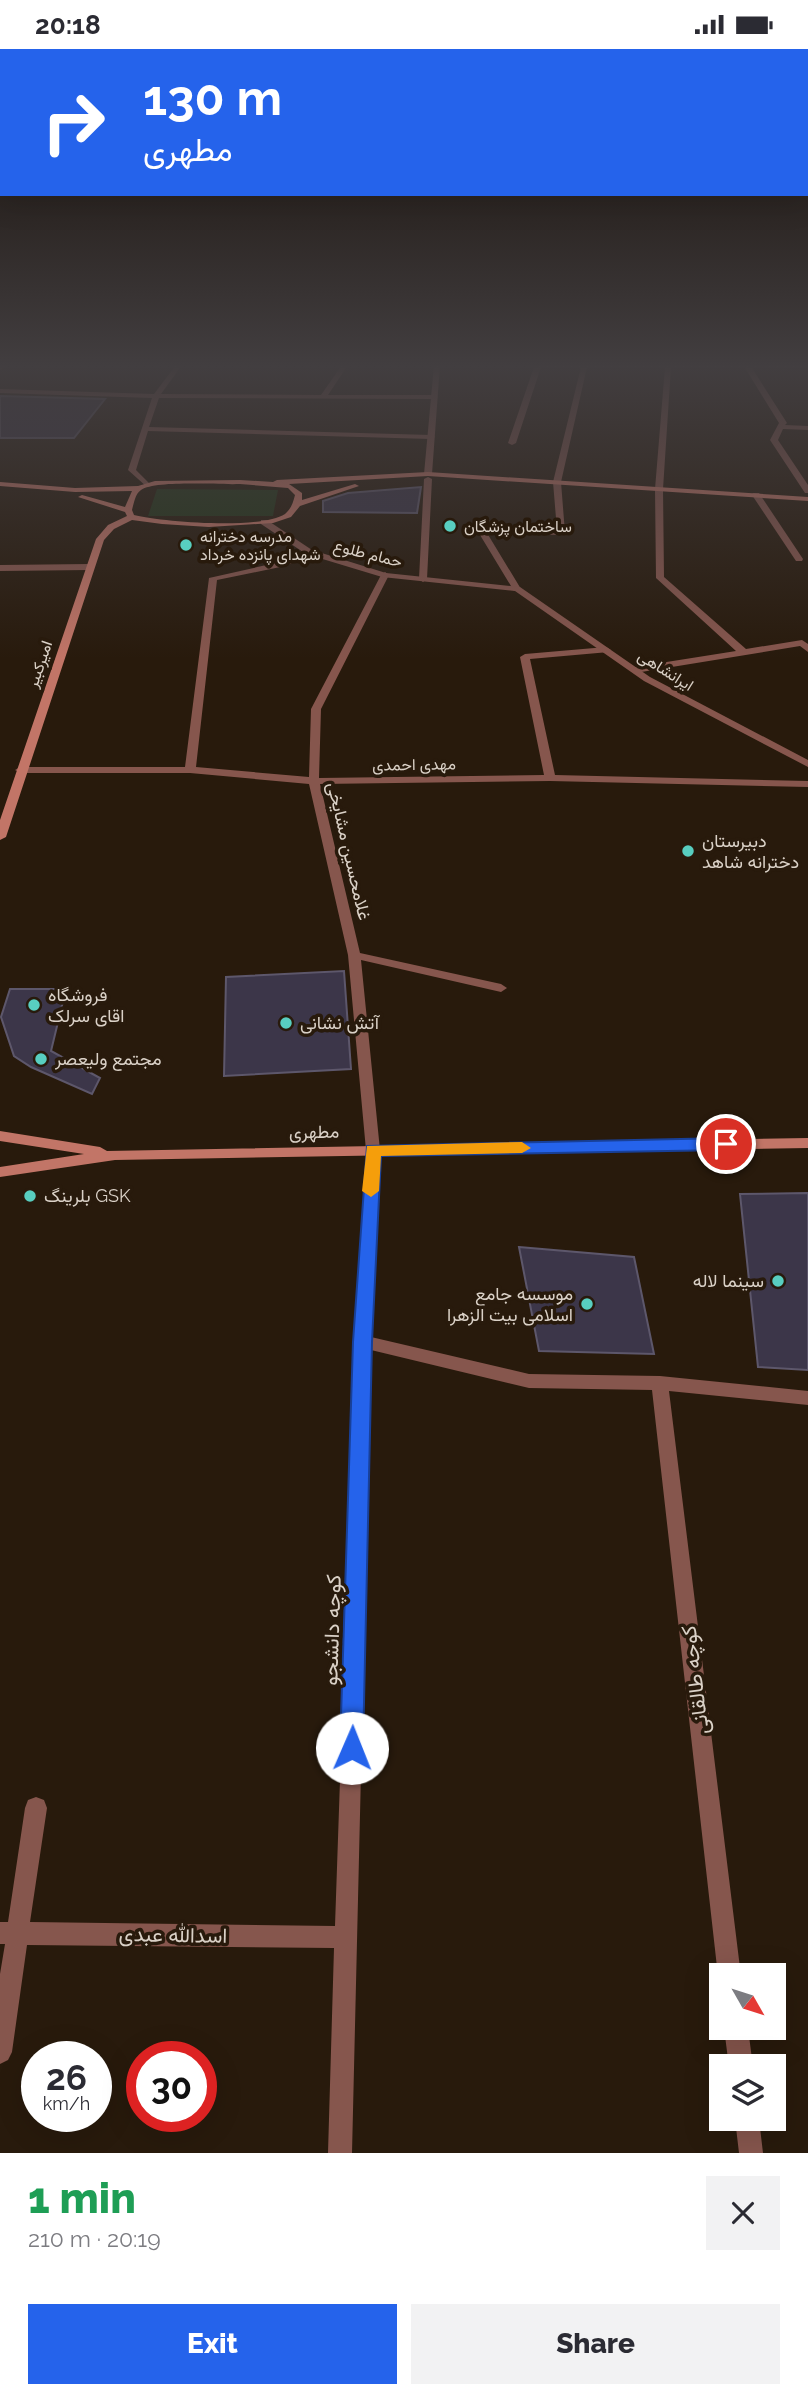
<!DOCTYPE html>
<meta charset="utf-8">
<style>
:root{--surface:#fff;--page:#f2f2f3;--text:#2b2b33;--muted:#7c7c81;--accent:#2563eb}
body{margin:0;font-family:Raleway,Vazirmatn,sans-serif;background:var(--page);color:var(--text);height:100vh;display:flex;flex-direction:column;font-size:26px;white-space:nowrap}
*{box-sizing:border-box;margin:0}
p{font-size:23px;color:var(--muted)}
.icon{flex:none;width:38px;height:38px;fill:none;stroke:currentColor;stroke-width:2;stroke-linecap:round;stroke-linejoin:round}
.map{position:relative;height:2104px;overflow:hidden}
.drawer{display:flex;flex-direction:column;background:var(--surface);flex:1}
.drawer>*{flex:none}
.banner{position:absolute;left:0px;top:0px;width:808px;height:147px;box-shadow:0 7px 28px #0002;background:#2563eb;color:#fff;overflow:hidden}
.needle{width:46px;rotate:129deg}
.tools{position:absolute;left:709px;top:1914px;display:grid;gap:14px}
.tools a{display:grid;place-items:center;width:77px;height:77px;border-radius:0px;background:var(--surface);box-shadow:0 7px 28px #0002;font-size:35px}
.speed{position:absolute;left:21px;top:1992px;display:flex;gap:14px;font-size:35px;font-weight:700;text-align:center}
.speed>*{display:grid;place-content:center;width:91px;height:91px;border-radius:50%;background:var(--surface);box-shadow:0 7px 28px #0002;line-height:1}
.speed small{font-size:18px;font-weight:400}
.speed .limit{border:10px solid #d22;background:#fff;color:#111}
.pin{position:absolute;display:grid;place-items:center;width:60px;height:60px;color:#fff;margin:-30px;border:4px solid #fff;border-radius:50%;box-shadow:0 2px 7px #0007}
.me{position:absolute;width:77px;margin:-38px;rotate:1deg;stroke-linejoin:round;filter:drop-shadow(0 0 5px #0008)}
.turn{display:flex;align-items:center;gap:24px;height:147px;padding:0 28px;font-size:32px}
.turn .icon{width:91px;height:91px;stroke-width:2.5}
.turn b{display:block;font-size:49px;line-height:60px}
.round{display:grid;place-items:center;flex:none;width:74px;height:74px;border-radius:0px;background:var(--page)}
.summary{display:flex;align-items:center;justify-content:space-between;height:119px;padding:0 28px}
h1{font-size:42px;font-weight:800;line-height:52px;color:#1e9e55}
.cta{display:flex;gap:14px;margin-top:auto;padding:14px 28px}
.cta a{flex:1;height:80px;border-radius:0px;background:var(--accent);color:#fff;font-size:28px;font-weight:800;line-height:80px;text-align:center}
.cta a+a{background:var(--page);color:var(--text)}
.status{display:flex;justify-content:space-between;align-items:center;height:49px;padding:0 35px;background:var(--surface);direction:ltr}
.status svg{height:19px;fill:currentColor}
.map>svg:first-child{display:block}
.green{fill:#243519}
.building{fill:#3c3649;stroke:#5d576b;stroke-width:2}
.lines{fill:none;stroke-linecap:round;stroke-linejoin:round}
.minor{fill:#86564d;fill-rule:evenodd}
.tertiary{fill:#86564d;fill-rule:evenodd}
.secondary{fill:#c27567;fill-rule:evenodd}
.route{fill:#2563eb;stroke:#184099;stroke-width:2}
.slow{fill:#f59e0b}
.poi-dot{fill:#58cec0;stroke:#281a0c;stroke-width:2.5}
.labels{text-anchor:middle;stroke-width:7;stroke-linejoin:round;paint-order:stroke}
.far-poi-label{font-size:16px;fill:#dad1c7;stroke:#281a0c;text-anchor:start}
.far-street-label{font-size:16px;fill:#dad1c7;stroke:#281a0c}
.poi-label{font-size:18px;fill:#dad1c7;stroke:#281a0c;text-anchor:start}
.street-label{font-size:18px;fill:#dad1c7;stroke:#281a0c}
.near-street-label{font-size:21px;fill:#dad1c7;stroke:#281a0c}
</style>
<div class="status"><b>20:18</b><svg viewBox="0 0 49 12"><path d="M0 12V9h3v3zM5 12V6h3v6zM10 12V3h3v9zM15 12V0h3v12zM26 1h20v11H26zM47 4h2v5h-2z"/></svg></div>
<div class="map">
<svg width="808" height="2104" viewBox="0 0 808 2104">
<rect width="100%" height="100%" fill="#281a0c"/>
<path class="green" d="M 157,440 L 278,441 L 273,467 L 148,467 Z"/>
<path class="building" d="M 0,347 L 105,350 L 74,389 L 0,389 Z
M 421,438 L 417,464 L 323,463 L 323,452 L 348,444 Z
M 344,922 L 351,1020 L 224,1027 L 226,928 Z
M 10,940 L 66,940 L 51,1002 L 100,1029 L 92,1045 L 31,1018 L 14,1007 L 1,968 Z
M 808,1144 L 808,1321 L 758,1318 L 740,1145 Z
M 519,1198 L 634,1208 L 654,1305 L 539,1302 Z"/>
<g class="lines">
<path class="minor" d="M 0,316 L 8,316 L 0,321 Z
M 176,316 L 182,316 L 161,345 L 321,346 L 342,316 L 348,316 L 328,346 L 435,346 L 438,348 L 435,350 L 159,349 L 149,378 L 431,386 L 435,388 L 431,390 L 148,382 L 136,421 L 151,436 L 147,438 L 128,421 L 152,349 L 0,344 L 0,340 L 154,345 Z
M 515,316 L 808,316 L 808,319 L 752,319 L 787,374 L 785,376 L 808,377 L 808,381 L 783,380 L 778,391 L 808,436 L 808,444 L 805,444 L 770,391 L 779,374 L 745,319 L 671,318 L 663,440 L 664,528 L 746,600 L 802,591 L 808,595 L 808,603 L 800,597 L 635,624 L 630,621 L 635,618 L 736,602 L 656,529 L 655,440 L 665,318 L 587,318 L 561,433 L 565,484 L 561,486 L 487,484 L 521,540 L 514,542 L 477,481 L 481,479 L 557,481 L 553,433 L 581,318 L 541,318 L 516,394 L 512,396 L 508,394 L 534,318 Z
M 428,428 L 432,430 L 427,530 L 423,533 L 419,530 L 424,430 Z
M 753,444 L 759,444 L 803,510 L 802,512 L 796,512 L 752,446 Z
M 309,500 L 313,503 L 312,505 L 285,517 L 217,531 L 196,718 L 309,728 L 311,660 L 381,526 L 385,523 L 389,526 L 321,660 L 319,729 L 544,726 L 520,608 L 525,605 L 606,598 L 611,601 L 609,603 L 530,610 L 555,726 L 808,732 L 808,738 L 550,732 L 320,735 L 360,904 L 501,935 L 507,939 L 501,943 L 361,911 L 380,1101 L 371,1288 L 529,1325 L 660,1327 L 808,1342 L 808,1356 L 669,1342 L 741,1927 L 721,1927 L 721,1933 L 718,1927 L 652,1341 L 529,1339 L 371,1301 L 352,2104 L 328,2104 L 334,1899 L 27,1896 L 12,2003 L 8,2011 L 0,2015 L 0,1925 L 5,1895 L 0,1895 L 0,1873 L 8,1873 L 25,1759 L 28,1751 L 36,1748 L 44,1751 L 47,1759 L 30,1873 L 335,1877 L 355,1293 L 366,1101 L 348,906 L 309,735 L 190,724 L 20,724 L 15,721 L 20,718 L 185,718 L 209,529 L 280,513 Z
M 0,516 L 89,515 L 93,518 L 89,521 L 0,522 Z
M 724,1979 L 748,1979 L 753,2018 L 729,2018 Z
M 735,2070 L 759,2070 L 763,2104 L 739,2104 Z"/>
<path class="tertiary" d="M 434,316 L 440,316 L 432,425 L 428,427 L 424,425 Z
M 261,471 L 267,471 L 312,501 L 386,524 L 520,538 L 650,628 L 808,711 L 808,718 L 644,632 L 515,542 L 382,528 L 306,505 L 261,475 Z"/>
<path class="secondary" d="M 428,423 L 808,448 L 808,452 L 428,427 L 289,435 L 302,444 L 302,451 L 355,435 L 359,437 L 300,457 L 291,468 L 273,474 L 209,478 L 162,475 L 132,471 L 114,480 L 104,491 L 6,788 L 0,791 L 0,771 L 96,490 L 108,476 L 127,467 L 125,463 L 78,448 L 82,446 L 125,458 L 132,442 L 75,443 L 0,437 L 0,433 L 75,439 L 138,437 L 155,432 L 240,431 L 273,433 L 277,431 ZM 240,435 L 288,439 L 295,446 C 293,454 291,460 285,465 C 260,481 163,473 134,466 L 132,461 C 134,454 135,445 141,441 C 156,431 219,436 240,435 Z
M 0,1082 L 100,1098 L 107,1102 L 808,1089 L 808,1099 L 115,1111 L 0,1128 L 0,1118 L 84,1105 L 0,1092 Z"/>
</g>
<linearGradient id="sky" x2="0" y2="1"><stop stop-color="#160e07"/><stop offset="0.52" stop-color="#423e40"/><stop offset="1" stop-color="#423e40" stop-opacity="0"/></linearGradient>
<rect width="808" height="610" fill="url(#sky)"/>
<path class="route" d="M 726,1089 L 735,1095 L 726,1101 L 381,1107 L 372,1293 L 363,1699 L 360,1707 L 352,1710 L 343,1707 L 340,1699 L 353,1293 L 367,1097 Z"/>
<path class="slow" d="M 522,1093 L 531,1099 L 522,1104 L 381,1107 L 379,1142 L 371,1148 L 362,1142 L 367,1097 Z"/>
<g class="poi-dot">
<circle cx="450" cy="477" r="7"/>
<circle cx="186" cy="496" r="7"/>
<circle cx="688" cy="802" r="7"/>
<circle cx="34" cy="956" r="7"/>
<circle cx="286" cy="974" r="7"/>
<circle cx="41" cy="1010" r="7"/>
<circle cx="30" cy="1147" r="7"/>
<circle cx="778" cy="1232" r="7"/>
<circle cx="587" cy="1255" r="7"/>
</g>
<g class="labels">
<g class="far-poi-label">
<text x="464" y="483">ساختمان پزشگان</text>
<text x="200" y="493">مدرسه دخترانه<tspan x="200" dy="18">شهدای پانزده خرداد</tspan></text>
</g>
<g class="far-street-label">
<text transform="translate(368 504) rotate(14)" y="6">حمام طلوع</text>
<text transform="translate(39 615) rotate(-71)" y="6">امیرکبیر</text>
<text transform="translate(666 621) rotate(32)" y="6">ایرانشاهی</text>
<text transform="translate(414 715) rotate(-1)" y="6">مهدی احمدی</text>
</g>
<g class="poi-label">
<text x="702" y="798">دبیرستان<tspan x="702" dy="21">دخترانه شاهد</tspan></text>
<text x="48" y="952">فروشگاه<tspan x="48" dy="21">اقای سرلک</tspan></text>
<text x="300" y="980">آتش نشانی</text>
<text x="55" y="1016">مجتمع ولیعصر</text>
<text x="44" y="1153">بلرینگ GSK</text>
<text x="764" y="1238" text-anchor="end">سینما لاله</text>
<text x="573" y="1251" text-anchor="end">موسسه جامع<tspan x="573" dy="21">اسلامی بیت الزهرا</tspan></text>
</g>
<g class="street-label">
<text transform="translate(349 802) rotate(77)" y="6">غلامحسین مشایخی</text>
<text transform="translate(314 1083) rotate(-1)" y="6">مطهری</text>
</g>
<g class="near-street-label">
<text transform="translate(332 1581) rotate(-88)" y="7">کوچه دانشجو</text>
<text transform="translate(695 1631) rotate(-97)" y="7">کوچه طالقانی</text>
<text transform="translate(173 1886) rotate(1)" y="7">اسدالله عبدی</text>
</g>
</g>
</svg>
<div class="tools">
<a><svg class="needle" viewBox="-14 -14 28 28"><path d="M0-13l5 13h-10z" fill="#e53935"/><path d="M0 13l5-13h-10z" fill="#7c7c81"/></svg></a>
<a><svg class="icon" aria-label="layers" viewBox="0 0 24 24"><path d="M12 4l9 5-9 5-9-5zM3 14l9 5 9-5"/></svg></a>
</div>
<div class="speed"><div>26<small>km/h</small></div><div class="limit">30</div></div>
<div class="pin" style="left:726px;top:1095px;background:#d93025"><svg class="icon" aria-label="arrive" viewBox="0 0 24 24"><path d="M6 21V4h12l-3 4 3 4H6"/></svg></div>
<svg class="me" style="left:352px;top:1699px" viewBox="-20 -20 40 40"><circle r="19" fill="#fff"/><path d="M0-13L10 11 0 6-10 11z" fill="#2563eb"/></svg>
<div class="banner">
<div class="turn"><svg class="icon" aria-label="right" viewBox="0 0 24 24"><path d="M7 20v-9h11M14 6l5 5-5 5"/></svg><div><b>130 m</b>مطهری</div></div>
</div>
</div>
<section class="drawer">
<div class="summary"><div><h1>1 min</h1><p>210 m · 20:19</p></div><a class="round"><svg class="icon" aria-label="close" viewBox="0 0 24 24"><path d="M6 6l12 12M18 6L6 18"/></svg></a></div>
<div class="cta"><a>Exit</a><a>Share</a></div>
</section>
